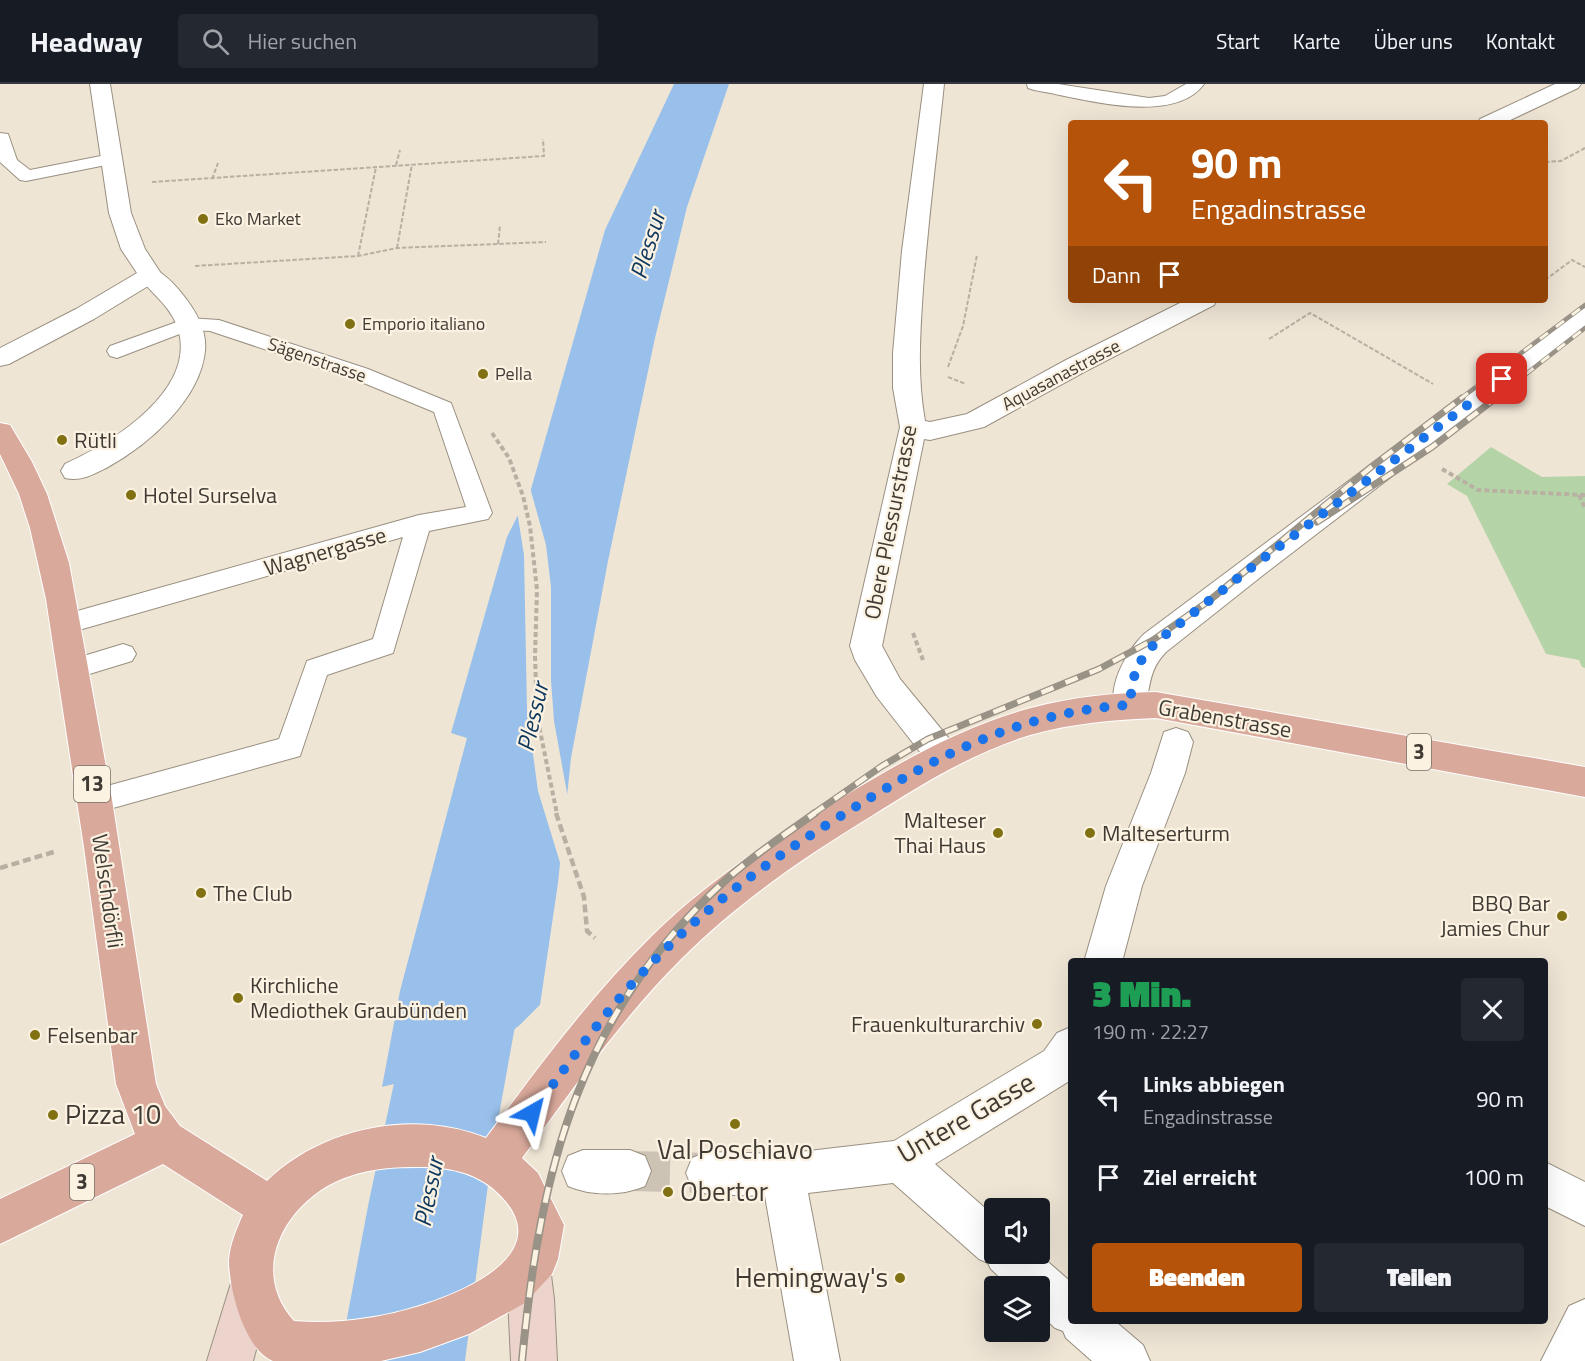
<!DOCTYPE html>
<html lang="de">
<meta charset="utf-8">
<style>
:root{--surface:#171b24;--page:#242831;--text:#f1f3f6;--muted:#9ea1a6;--line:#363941;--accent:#b45309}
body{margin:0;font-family:"Titillium Web",sans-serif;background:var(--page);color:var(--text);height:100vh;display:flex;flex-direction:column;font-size:22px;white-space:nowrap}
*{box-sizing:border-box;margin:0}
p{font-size:20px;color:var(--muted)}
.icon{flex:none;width:33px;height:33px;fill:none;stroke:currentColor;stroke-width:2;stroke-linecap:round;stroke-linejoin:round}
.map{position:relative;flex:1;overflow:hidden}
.sheet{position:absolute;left:1068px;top:874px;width:480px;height:366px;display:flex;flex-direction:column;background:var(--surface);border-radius:6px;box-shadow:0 6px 24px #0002}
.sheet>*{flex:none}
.hud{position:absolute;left:1068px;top:36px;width:480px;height:183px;border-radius:6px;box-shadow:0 6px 24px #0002;background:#b45309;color:#fff;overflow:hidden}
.fabs{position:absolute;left:984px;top:1114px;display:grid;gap:12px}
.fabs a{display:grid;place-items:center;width:66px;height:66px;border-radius:6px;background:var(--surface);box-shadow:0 6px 24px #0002;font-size:30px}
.pin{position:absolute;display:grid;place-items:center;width:51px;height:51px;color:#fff;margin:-26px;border-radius:12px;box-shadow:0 3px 9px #0006}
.me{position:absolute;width:66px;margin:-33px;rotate:37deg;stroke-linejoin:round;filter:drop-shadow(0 0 4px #0008)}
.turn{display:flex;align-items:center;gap:21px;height:126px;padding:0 24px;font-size:27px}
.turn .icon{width:78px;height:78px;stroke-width:2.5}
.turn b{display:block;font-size:42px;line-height:51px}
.then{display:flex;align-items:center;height:57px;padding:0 24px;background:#0003;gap:12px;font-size:22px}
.round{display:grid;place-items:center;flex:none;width:63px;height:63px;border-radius:6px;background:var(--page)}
.overview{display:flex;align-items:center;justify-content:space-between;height:102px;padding:0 24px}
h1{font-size:36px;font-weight:800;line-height:45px;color:#1e9e55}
.cta{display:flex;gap:12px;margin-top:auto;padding:12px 24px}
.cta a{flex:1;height:69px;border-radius:6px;background:var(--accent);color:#fff;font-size:24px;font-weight:800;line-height:69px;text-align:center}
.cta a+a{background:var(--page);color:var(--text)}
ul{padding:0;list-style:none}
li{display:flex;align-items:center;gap:18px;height:78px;padding:0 24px}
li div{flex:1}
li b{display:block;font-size:22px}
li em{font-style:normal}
header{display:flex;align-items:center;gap:36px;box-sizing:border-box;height:84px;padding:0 30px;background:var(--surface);border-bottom:2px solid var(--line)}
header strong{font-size:28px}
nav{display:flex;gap:33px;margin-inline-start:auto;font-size:21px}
.search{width:420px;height:54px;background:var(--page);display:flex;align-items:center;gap:15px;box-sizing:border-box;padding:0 21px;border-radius:6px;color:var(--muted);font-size:22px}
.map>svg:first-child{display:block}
.green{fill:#b4d4a7}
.water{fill:#99c0ea}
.pier{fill:#efe5d5}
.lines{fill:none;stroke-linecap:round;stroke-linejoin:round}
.river{fill:#99c0ea;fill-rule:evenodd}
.pedestrian-tunnel{stroke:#ccc3b5;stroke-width:40;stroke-dasharray:40 20;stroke-linecap:butt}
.service-casing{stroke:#999081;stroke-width:2}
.pedestrian-casing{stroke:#999081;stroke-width:2}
.minor-casing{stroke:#999081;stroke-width:2}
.tertiary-casing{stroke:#999081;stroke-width:2}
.secondary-casing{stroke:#999081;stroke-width:2}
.primary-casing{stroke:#fff;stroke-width:2}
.path-far2{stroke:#b8b0a3;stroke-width:2;stroke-dasharray:4.5 2;stroke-linecap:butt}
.path-far1{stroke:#b8b0a3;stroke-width:4;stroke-dasharray:5 3;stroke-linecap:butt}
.path{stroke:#b8b0a3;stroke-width:4.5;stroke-dasharray:8 4;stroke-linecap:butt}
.service{fill:#fff;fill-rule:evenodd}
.pedestrian{fill:#fff;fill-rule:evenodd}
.minor{fill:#fff;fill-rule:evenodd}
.tertiary{fill:#fff;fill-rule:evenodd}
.secondary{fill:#ecd4cd;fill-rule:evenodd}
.primary{fill:#d9a99b;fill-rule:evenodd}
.rail-far2-casing{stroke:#999286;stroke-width:4.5}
.rail-far1-casing{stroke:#999286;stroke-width:7}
.rail-casing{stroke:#999286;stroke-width:8}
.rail-far2{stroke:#fcf2e2;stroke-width:3;stroke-dasharray:10;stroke-linecap:butt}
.rail-far1{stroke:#fcf2e2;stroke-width:4.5;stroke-dasharray:13;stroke-linecap:butt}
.rail{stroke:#fcf2e2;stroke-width:5;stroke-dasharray:16;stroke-linecap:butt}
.route{stroke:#1a73e8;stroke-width:10;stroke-dasharray:0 18}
.poi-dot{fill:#817112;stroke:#fcf2e2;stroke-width:2}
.labels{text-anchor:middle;stroke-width:4.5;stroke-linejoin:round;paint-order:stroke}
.far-poi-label{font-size:18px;fill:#3f3b34;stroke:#fcf2e2;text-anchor:start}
.far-street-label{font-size:18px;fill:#3f3b34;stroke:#fcf2e2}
.shield{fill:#fcf2e2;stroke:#787268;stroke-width:1.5}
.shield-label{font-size:21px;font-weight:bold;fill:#3f3b34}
.poi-label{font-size:22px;fill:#3f3b34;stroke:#fcf2e2;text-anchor:start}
.street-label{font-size:22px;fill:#3f3b34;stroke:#fcf2e2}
.water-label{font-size:24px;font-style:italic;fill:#0c375e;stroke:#fcf2e2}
.near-poi-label{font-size:27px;fill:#3f3b34;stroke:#fcf2e2;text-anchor:start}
.near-street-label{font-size:27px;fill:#3f3b34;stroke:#fcf2e2}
</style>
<header>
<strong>Headway</strong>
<div class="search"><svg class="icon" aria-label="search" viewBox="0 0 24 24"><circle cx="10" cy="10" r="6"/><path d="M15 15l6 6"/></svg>Hier suchen</div>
<nav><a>Start</a><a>Karte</a><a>Über uns</a><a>Kontakt</a></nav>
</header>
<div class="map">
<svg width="1585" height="1277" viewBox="0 0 1585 1277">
<rect width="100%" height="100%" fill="#efe5d5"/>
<path class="green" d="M 1491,363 L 1542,393 L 1585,392 L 1585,584 L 1582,583 L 1579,576 L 1546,570 L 1467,412 L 1447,400 Z"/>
<path class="water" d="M 674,0 L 729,0 L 687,123 L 655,254 L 608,477 L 571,674 L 558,799 L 540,921 L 520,941 L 478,974 L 433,991 L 382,1003 L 400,907 L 467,654 L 451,649 L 507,453 L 531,405 L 605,146 Z"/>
<path class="pier" d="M 529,400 L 546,461 L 551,503 L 551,596 L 554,637 L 569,720 L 562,785 L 538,707 L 527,626 L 524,471 L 517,427 Z
M 540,921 L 539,926 L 522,944 L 479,977 L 434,994 L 382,1006 L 382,1003 L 433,991 L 478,974 L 520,941 Z"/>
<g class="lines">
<path class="river" d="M 478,816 L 514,830 L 529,864 L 492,1070 L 465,1277 L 339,1277 L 368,1122 L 401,966 L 427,864 L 442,830 Z"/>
<path class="pedestrian-tunnel" d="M 630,1087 L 707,1089"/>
<g class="service-casing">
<path id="service" d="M 1027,0 L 1058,0 L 1149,14 L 1165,12 L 1186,0 L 1204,0 C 1173,43 1078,13 1034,6 L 1028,4 Z
M 0,49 L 8,50 L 17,76 L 30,86 L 111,70 L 117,71 L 120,75 L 117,79 L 111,80 L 26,97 L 20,96 L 0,78 Z
M 188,234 L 219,236 L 368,285 L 451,319 L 492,429 L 488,435 L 429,447 L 393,569 L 327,591 L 300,672 L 95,729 L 85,726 L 81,717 L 85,708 L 279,655 L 307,577 L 373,555 L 403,453 L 65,550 L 56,547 L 52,540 L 56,533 L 419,431 L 466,423 L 434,328 L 354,295 L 210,247 L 190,246 L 117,274 L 110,272 L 107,267 L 110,262 Z
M 123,560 L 132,563 L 136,570 L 132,577 L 73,595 L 64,592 L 60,585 L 64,578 Z"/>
</g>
<g class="pedestrian-casing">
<path id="pedestrian" d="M 1176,644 L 1188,648 L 1193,658 L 1185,689 L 1142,802 L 1122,878 L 1084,878 L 1106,802 L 1151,689 L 1164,648 Z
M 1071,943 L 1071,996 L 935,1080 L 994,1132 L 994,1170 L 1039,1170 L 1071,1198 L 1071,1238 L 1116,1238 L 1143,1261 L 1150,1277 L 1092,1277 L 1066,1254 L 1063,1247 L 1055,1244 L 1040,1230 L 1040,1203 L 1010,1203 L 991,1185 L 988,1179 L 979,1175 L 893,1099 L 808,1109 L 840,1277 L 794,1277 L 765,1112 L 707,1110 L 692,1104 L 686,1089 L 692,1074 L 707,1068 L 783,1070 L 894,1057 L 1044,967 L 1057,949 Z
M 583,1066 L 630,1066 L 645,1072 L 651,1087 L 645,1102 C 622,1112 591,1112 568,1102 L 562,1087 L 568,1072 Z
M 1545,1078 L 1585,1098 L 1585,1142 L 1545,1122 Z
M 1585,1215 L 1585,1277 L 1541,1277 L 1569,1222 Z"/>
</g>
<g class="minor-casing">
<path id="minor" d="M 924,0 L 944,0 C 937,68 928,136 923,205 C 920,250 917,292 925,337 L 930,338 L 967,330 L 1066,276 L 1186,216 L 1217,216 L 1214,221 L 1084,288 L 984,343 L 930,356 L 924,355 L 882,562 L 900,595 L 955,662 L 960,672 L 955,682 L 943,686 L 931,682 L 877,613 L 855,576 L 850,562 L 900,343 L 893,304 L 893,269 L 902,167 Z
M 1555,0 L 1581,0 L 1578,4 L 1504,39 L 1477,39 L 1480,35 Z
M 150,184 C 165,188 178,204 187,216 C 198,231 207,248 205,267 C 200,316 148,361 108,383 C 94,390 81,398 65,394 L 61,387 L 65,380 C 112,359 200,305 177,242 C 169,220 150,209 138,191 L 142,186 Z
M 1585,224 L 1585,244 L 1267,488 L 1166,568 C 1145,590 1153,606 1141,629 L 1129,633 L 1117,629 C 1105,605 1126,568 1144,550 L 1576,227 Z"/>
</g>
<g class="tertiary-casing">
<path id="tertiary" d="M 90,0 L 110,0 L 131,129 L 145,165 L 162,191 L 158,196 L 94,235 L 9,280 L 0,282 L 0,264 L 76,225 L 137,189 L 121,165 L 109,129 Z"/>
</g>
<g class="secondary-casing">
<path id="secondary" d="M 529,1169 L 545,1175 L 551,1191 L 554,1215 L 557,1277 L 511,1277 L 507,1191 L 513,1175 Z
M 252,1177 L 268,1183 L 274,1199 L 253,1277 L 207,1277 L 236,1183 Z"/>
</g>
<g class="primary-casing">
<path id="primary" d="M 0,339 L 10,341 L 32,378 L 47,410 L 69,479 L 112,716 L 156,1000 L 165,1022 L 180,1042 L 267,1097 C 322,1043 415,1025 486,1054 C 538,984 590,913 653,851 C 709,796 776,753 843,713 C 902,677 964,642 1031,624 C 1072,613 1113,609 1156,608 L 1585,683 L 1585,713 L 1156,634 C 1113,636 1072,639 1030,651 C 974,668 922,700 873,731 C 804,773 738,818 681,875 C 621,935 572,1006 522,1074 L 538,1089 L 564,1141 L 558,1175 L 552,1190 L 525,1219 L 469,1250 L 420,1268 L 381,1277 L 273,1277 C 244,1265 229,1205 229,1176 C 230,1161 237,1144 243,1131 L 163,1080 L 0,1160 L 0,1115 L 135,1050 L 116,1000 L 84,763 L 46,515 L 30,444 L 19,410 L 0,370 ZM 419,1083 C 451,1083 480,1089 502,1113 C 568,1183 416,1228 367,1234 C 343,1238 319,1239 294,1237 C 245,1183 290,1111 350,1092 C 373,1084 396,1083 419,1083 Z"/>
</g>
<path class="path-far2" d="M 1545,78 L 1561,77 L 1585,64
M 396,81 L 400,66
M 212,95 L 218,79
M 152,98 L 544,72 L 543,55
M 498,160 L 500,142
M 397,164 L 412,80
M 358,172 L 376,83
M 195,182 L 358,172 L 397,164 L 546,158
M 1545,196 L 1572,176 L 1585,183
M 1269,255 L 1310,229 L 1433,300
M 948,283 L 963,242 L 977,171
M 948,293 L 966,300"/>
<path class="path-far1" d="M 492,349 L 509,374 L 523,412 L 530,442 L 537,506 L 535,572 L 537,632 L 557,730
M 1442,385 L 1478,406 L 1585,411
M 1579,411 L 1585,424
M 913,549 L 923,576"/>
<path class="path" d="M 556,729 L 584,813 L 587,847 L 595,854
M 0,784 L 57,767"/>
<use href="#service" class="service"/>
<use href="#pedestrian" class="pedestrian"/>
<use href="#minor" class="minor"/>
<use href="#tertiary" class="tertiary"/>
<use href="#secondary" class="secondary"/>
<use href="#primary" class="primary"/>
<g class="rail-far2-casing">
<path id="rail-far2" d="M 1460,315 L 1585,221
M 1494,315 L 1585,244"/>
</g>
<g class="rail-far1-casing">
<path id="rail-far1" d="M 1317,438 L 1432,363 L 1496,314
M 813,730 L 882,682 L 928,655 L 1099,585 L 1153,556 L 1210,516 L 1370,384 L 1462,314"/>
</g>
<g class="rail-casing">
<path id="rail" d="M 522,1277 C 540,1085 579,928 728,794 C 755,770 786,750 815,729"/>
</g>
<use href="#rail-far2" class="rail-far2"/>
<use href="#rail-far1" class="rail-far1"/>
<use href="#rail" class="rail"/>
</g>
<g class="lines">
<path class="route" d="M 532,1029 C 569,979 604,928 648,883 C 704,824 767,778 836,735 C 931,675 1014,629 1129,621 L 1136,583 L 1155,559 L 1256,480 L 1502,295"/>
</g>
<g class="poi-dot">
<circle cx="203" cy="135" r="6"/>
<circle cx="350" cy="240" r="6"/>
<circle cx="483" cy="290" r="6"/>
<circle cx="62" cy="356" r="6"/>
<circle cx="131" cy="411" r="6"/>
<circle cx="998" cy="749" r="6"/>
<circle cx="1090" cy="749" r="6"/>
<circle cx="201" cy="809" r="6"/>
<circle cx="1562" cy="832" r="6"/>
<circle cx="238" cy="914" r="6"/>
<circle cx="1037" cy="940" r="6"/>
<circle cx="35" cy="951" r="6"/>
<circle cx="53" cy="1031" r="6"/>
<circle cx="735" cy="1040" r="6"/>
<circle cx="668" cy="1108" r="6"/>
<circle cx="900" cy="1194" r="6"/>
</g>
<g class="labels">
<g class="far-poi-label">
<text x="215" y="141">Eko Market</text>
<text x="362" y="246">Emporio italiano</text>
<text x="495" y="296">Pella</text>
</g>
<g class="far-street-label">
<text transform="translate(317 276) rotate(19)" y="6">Sägenstrasse</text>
<text transform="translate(1061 291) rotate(-28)" y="6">Aquasanastrasse</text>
</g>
<g class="shield">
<rect x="1407" y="650" width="24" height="36" rx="4.5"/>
<rect x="74" y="682" width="36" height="36" rx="4.5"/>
<rect x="70" y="1080" width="24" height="36" rx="4.5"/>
</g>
<g class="shield-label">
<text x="1419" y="675">3</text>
<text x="92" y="707">13</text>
<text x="82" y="1105">3</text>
</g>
<g class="poi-label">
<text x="74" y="364">Rütli</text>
<text x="143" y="419">Hotel Surselva</text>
<text x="986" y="744" text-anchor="end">Malteser<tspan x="986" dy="25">Thai Haus</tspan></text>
<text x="1102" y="757">Malteserturm</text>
<text x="213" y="817">The Club</text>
<text x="1550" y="827" text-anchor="end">BBQ Bar<tspan x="1550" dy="25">Jamies Chur</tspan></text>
<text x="250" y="909">Kirchliche<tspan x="250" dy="25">Mediothek Graubünden</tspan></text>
<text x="1025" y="948" text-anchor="end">Frauenkulturarchiv</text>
<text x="47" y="959">Felsenbar</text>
</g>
<g class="street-label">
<text transform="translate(890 438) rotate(-79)" y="8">Obere Plessurstrasse</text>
<text transform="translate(325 467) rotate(-16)" y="8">Wagnergasse</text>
<text transform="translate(1225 634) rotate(10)" y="8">Grabenstrasse</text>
<text transform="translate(108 807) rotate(82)" y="8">Welschdörfli</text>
</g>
<g class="water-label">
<text transform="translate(648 161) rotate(-73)" y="8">Plessur</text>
<text transform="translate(533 633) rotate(-77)" y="8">Plessur</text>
<text transform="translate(429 1108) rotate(-79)" y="8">Plessur</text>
</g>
<g class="near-poi-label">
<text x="65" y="1040">Pizza 10</text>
<text x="735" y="1075" text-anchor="middle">Val Poschiavo</text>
<text x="680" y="1117">Obertor</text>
<text x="888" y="1203" text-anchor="end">Hemingway's</text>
</g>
<g class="near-street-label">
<text transform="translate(966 1034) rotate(-30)" y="9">Untere Gasse</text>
</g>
</g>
</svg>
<div class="fabs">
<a><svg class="icon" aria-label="sound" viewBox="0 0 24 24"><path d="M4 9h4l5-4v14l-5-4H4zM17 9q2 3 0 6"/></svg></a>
<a><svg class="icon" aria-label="layers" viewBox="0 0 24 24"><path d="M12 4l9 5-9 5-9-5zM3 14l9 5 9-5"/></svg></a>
</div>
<div class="pin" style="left:1502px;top:295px;background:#d93025"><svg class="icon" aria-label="arrive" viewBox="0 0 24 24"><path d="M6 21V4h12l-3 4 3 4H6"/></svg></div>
<svg class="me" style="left:532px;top:1029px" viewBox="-20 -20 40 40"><path d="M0-17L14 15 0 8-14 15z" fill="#1a73e8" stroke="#fff" stroke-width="4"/></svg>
<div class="hud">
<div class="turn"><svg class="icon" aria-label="left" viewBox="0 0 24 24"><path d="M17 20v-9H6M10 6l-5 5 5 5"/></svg><div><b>90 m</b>Engadinstrasse</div></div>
<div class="then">Dann<svg class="icon" aria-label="arrive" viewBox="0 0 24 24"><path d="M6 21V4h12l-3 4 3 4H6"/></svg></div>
</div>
<section class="sheet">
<div class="overview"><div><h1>3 Min.</h1><p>190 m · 22:27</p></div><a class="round"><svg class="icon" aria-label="close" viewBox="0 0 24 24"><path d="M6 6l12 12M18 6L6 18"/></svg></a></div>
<ul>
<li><svg class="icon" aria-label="left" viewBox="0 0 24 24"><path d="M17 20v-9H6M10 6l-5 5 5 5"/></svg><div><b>Links abbiegen</b><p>Engadinstrasse</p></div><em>90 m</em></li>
<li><svg class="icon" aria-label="arrive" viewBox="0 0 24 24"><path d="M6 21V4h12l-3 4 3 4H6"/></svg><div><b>Ziel erreicht</b></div><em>100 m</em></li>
</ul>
<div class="cta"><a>Beenden</a><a>Teilen</a></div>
</section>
</div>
